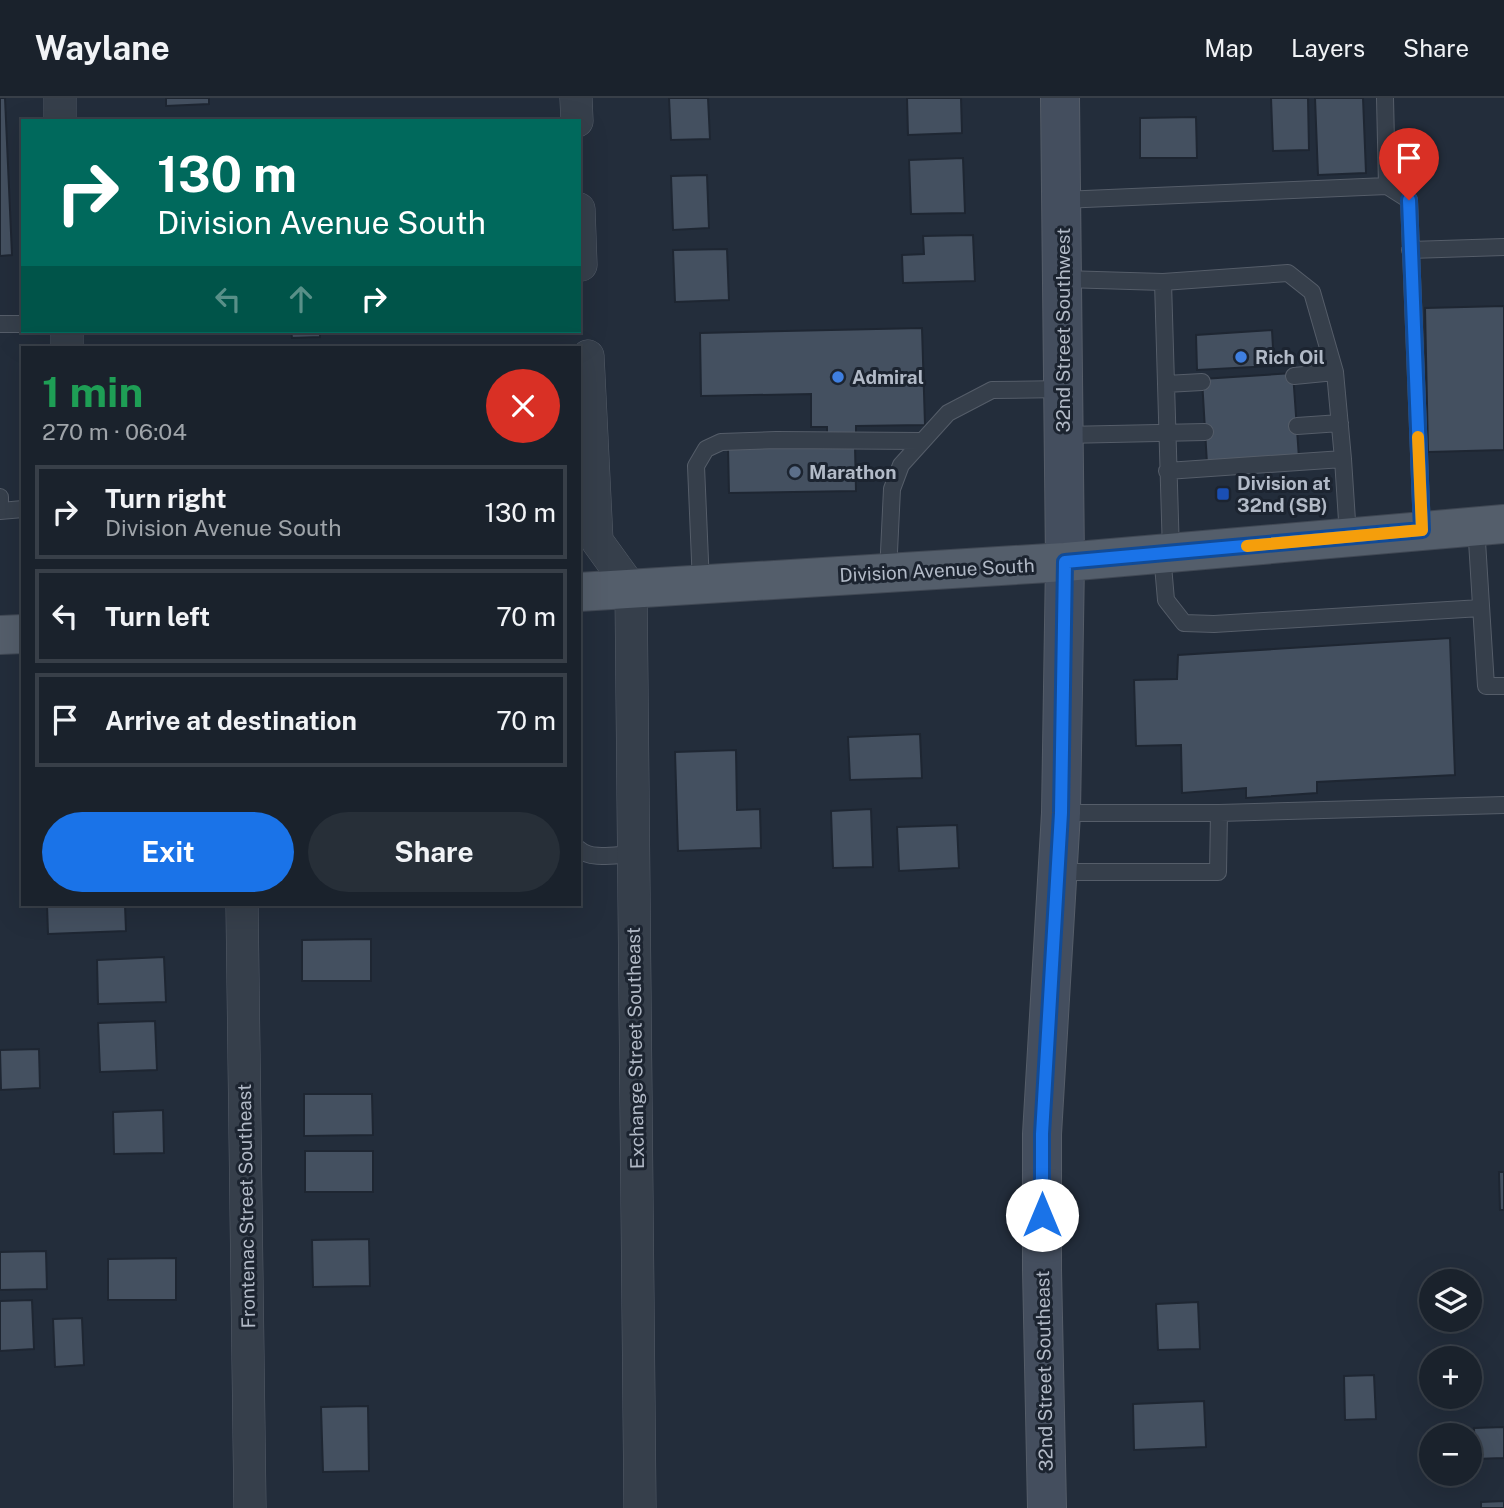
<!DOCTYPE html>
<meta charset="utf-8">
<style>
:root{--surface:#1a222c;--page:#272f38;--text:#f1f3f6;--muted:#9fa4a9;--line:#383f48;--accent:#1a73e8}
body{margin:0;font-family:"Public Sans",sans-serif;background:var(--page);color:var(--text);height:100vh;display:flex;flex-direction:column;font-size:26px;white-space:nowrap}
*{box-sizing:border-box;margin:0}
p{font-size:23px;color:var(--muted)}
.icon{flex:none;width:38px;height:38px;fill:none;stroke:currentColor;stroke-width:2;stroke-linecap:round;stroke-linejoin:round}
.map{position:relative;flex:1;overflow:hidden}
.panel{position:absolute;left:21px;top:248px;width:560px;height:560px;display:flex;flex-direction:column;background:var(--surface);border-radius:0px;box-shadow:0 7px 28px #0002,0 0 0 2px var(--line)}
.panel>*{flex:none}
.guide{position:absolute;left:21px;top:21px;width:560px;height:214px;border-radius:0px;box-shadow:0 7px 28px #0002,0 0 0 2px var(--line);background:#00695c;color:#fff;overflow:hidden}
.controls{position:absolute;left:1419px;top:1171px;display:grid;gap:14px}
.controls a{display:grid;place-items:center;width:63px;height:63px;border-radius:50%;background:var(--surface);box-shadow:0 7px 28px #0002,0 0 0 2px var(--line);font-size:35px}
.pin{position:absolute;display:grid;place-items:center;width:60px;height:60px;color:#fff;margin:-72px -30px;border-radius:50% 50% 50% 0;rotate:-45deg;box-shadow:0 0 7px #0007}
.pin .icon{rotate:45deg}
.me{position:absolute;width:77px;margin:-38px;rotate:0deg;stroke-linejoin:round;filter:drop-shadow(0 0 5px #0008)}
.turn{display:flex;align-items:center;gap:24px;height:147px;padding:0 21px;font-size:32px}
.turn .icon{width:91px;height:91px;stroke-width:2.5}
.turn b{display:block;font-size:49px;line-height:60px}
.lanes{display:flex;align-items:center;height:66px;padding:0 21px;background:#0003;justify-content:center;gap:35px;direction:ltr}
.lanes .off{opacity:.35}
.round{display:grid;place-items:center;flex:none;width:74px;height:74px;border-radius:37px;background:var(--page)}
.headline{display:flex;align-items:center;justify-content:space-between;height:119px;padding:0 21px}
h1{font-size:42px;font-weight:700;line-height:52px;color:#1e9e55}
.button{display:flex;gap:14px;margin-top:auto;padding:14px 21px}
.button a{flex:1;height:80px;border-radius:42px;background:var(--accent);color:#fff;font-size:28px;font-weight:700;line-height:80px;text-align:center}
.button a+a{background:var(--page);color:var(--text)}
ul{padding:0;list-style:none}
li{display:flex;align-items:center;gap:21px;height:94px;margin:0 14px 10px;padding:0 7px;border:4px solid var(--line);border-radius:0px}
li div{flex:1}
li b{display:block;font-size:26px}
li em{font-style:normal}
header{display:flex;align-items:center;gap:42px;box-sizing:border-box;height:98px;padding:0 35px;background:var(--surface);border-bottom:2px solid var(--line)}
header strong{font-size:33px}
nav{display:flex;gap:38px;margin-inline-start:auto;font-size:24px}
.map>svg:first-child{display:block}
.building{fill:#445060;stroke:#1e2632;stroke-width:2}
.lines{fill:none;stroke-linecap:round;stroke-linejoin:round}
.lane-casing{stroke:#555d69;stroke-width:18}
.street-casing{stroke:#555d69;stroke-width:33}
.secondary-casing{stroke:#555d69;stroke-width:40}
.primary-casing{stroke:#404854;stroke-width:40}
.lane{stroke:#363f4b;stroke-width:16}
.street{stroke:#363f4b;stroke-width:32}
.secondary{stroke:#444e5e;stroke-width:38}
.primary{stroke:#545e6b;stroke-width:38}
.route-casing{stroke:#114b97;stroke-width:18}
.route{stroke:#1a73e8;stroke-width:12}
.slow{stroke:#f59e0b;stroke-width:12}
.shop-dot{fill:#3f7fe0;stroke:#1c2430;stroke-width:2.5}
.service-dot{fill:#5c6f8a;stroke:#1c2430;stroke-width:2.5}
.transit-dot{fill:#1a4fb4;stroke:#1c2430;stroke-width:2.5}
.labels{text-anchor:middle;stroke-width:6;stroke-linejoin:round;paint-order:stroke}
.street-label{font-size:19px;fill:#b2bac7;stroke:#1c2430}
.poi-label{font-size:19px;font-weight:bold;fill:#b2bac7;stroke:#1c2430;text-anchor:start}
</style>
<header>
<strong>Waylane</strong>
<nav><a>Map</a><a>Layers</a><a>Share</a></nav>
</header>
<div class="map">
<svg width="1504" height="1410" viewBox="0 0 1504 1410">
<rect width="100%" height="100%" fill="#232d3b"/>
<path class="building" d="M 0,0 L 5,0 L 12,157 L 0,158 Z
M 166,0 L 209,0 L 209,6 L 166,8 Z
M 669,0 L 708,0 L 710,41 L 671,42 Z
M 907,0 L 961,0 L 962,35 L 908,37 Z
M 1271,0 L 1308,0 L 1309,52 L 1273,53 Z
M 1315,0 L 1363,0 L 1366,75 L 1318,77 Z
M 1196,19 L 1197,60 L 1140,60 L 1140,20 Z
M 963,60 L 965,115 L 911,116 L 909,62 Z
M 707,77 L 709,130 L 673,132 L 671,78 Z
M 973,137 L 975,183 L 903,185 L 902,157 L 924,156 L 923,138 Z
M 727,151 L 729,202 L 675,204 L 673,152 Z
M 1504,208 L 1504,352 L 1428,354 L 1425,210 Z
M 922,230 L 925,327 L 856,328 L 856,335 L 827,335 L 827,329 L 811,329 L 811,296 L 701,298 L 700,235 Z
M 1272,232 L 1274,268 L 1197,272 L 1196,237 Z
M 291,233 L 320,233 L 320,239 L 292,240 Z
M 383,233 L 436,233 L 383,235 Z
M 1293,275 L 1299,360 L 1207,366 L 1202,281 Z
M 855,348 L 856,393 L 729,395 L 728,350 Z
M 1450,540 L 1455,677 L 1317,684 L 1317,695 L 1246,700 L 1246,690 L 1182,695 L 1181,647 L 1136,648 L 1134,582 L 1177,581 L 1178,557 Z
M 920,636 L 922,680 L 850,682 L 848,639 Z
M 736,652 L 737,712 L 760,711 L 761,750 L 678,753 L 675,654 Z
M 871,711 L 873,769 L 833,770 L 831,713 Z
M 957,727 L 959,770 L 899,773 L 897,729 Z
M 47,807 L 125,807 L 126,833 L 48,836 Z
M 371,841 L 371,883 L 302,883 L 302,842 Z
M 164,859 L 166,904 L 98,906 L 97,862 Z
M 155,923 L 157,972 L 100,974 L 98,925 Z
M 39,951 L 40,990 L 1,992 L 0,952 Z
M 304,996 L 372,996 L 373,1037 L 304,1038 Z
M 163,1012 L 164,1055 L 114,1056 L 113,1014 Z
M 305,1053 L 373,1053 L 373,1094 L 305,1094 Z
M 1499,1074 L 1504,1074 L 1504,1112 L 1500,1112 Z
M 369,1141 L 370,1188 L 313,1189 L 312,1142 Z
M 46,1153 L 47,1191 L 0,1192 L 0,1154 Z
M 176,1160 L 176,1202 L 108,1202 L 108,1161 Z
M 32,1202 L 34,1251 L 0,1253 L 0,1203 Z
M 1198,1204 L 1200,1251 L 1158,1252 L 1156,1206 Z
M 82,1220 L 84,1267 L 55,1269 L 53,1221 Z
M 1374,1277 L 1376,1321 L 1345,1322 L 1344,1278 Z
M 1204,1303 L 1206,1349 L 1134,1352 L 1133,1306 Z
M 368,1308 L 369,1373 L 323,1374 L 321,1309 Z
M 1504,1329 L 1504,1360 L 1475,1361 L 1474,1330 Z
M 1504,1403 L 1504,1410 L 1481,1410 L 1481,1404 Z"/>
<g class="lines">
<g class="lane-casing">
<path id="lane" d="M 1385,0 L 1387,88
M 1062,102 L 1387,88 L 1409,102 L 1422,432
M 1410,152 L 1504,149
M 1064,181 L 1163,184 L 1171,455
M 1163,184 L 1288,175 L 1312,194 L 1335,274
M 0,226 L 23,226
M 1294,278 L 1335,274 L 1343,361
M 1166,286 L 1202,284
M 1297,328 L 1340,325
M 1064,337 L 1205,334
M 1167,373 L 1343,361 L 1348,438
M 0,399 L 0,413 L 23,411
M 1476,427 L 1486,588 L 1504,588
M 1162,456 L 1166,502 L 1184,525 L 1214,526 L 1481,510
M 888,475 L 892,391 L 901,367 L 948,315 L 992,292 L 1064,291
M 701,486 L 696,368 L 706,351 L 721,344 L 776,342 L 921,343
M 1061,715 L 1219,715 L 1504,707
M 579,751 C 591,763 618,756 634,756
M 1058,774 L 1218,774 L 1219,715"/>
</g>
<g class="street-casing">
<path id="street" d="M 60,0 L 60,23
M 576,0 L 577,23
M 579,111 L 581,167
M 67,233 L 67,250
M 588,258 L 597,443 L 631,490 L 640,1410
M 242,807 L 250,1410"/>
</g>
<g class="secondary-casing">
<path id="secondary" d="M 1047,1410 L 1042,1172 L 1042,1036 L 1061,715 L 1065,464 L 1060,0"/>
</g>
<g class="primary-casing">
<path id="primary" d="M 579,494 L 1065,464 L 1504,426
M 0,537 L 23,536"/>
</g>
<use href="#lane" class="lane"/>
<use href="#street" class="street"/>
<use href="#secondary" class="secondary"/>
<use href="#primary" class="primary"/>
</g>
<g class="lines">
<g class="route-casing">
<path id="route" d="M 1042,1117 L 1042,1036 L 1061,715 L 1065,464 L 1422,432 L 1409,102"/>
</g>
<use href="#route" class="route"/>
<path class="slow" d="M 1247,448 L 1422,432 L 1418,339"/>
</g>
<g class="shop-dot">
<circle cx="1241" cy="259" r="7"/>
<circle cx="838" cy="279" r="7"/>
</g>
<circle class="service-dot" cx="795" cy="374" r="7"/>
<rect class="transit-dot" x="1216" y="389" width="14" height="14" rx="3.5"/>
<g class="labels">
<g class="street-label">
<text transform="translate(1063 232) rotate(-90)" y="7">32nd Street Southwest</text>
<text transform="translate(937 472) rotate(-3)" y="7">Division Avenue South</text>
<text transform="translate(635 950) rotate(-91)" y="7">Exchange Street Southeast</text>
<text transform="translate(246 1108) rotate(-91)" y="7">Frontenac Street Southeast</text>
<text transform="translate(1044 1273) rotate(-91)" y="7">32nd Street Southeast</text>
</g>
<g class="poi-label">
<text x="1255" y="266">Rich Oil</text>
<text x="852" y="286">Admiral</text>
<text x="809" y="381">Marathon</text>
<text x="1237" y="392">Division at<tspan x="1237" dy="22">32nd (SB)</tspan></text>
</g>
</g>
</svg>
<div class="controls">
<a><svg class="icon" aria-label="layers" viewBox="0 0 24 24"><path d="M12 4l9 5-9 5-9-5zM3 14l9 5 9-5"/></svg></a>
<a>+</a>
<a>−</a>
</div>
<div class="pin" style="left:1409px;top:102px;background:#d93025"><svg class="icon" aria-label="arrive" viewBox="0 0 24 24"><path d="M6 21V4h12l-3 4 3 4H6"/></svg></div>
<svg class="me" style="left:1042px;top:1117px" viewBox="-20 -20 40 40"><circle r="19" fill="#fff"/><path d="M0-13L10 11 0 6-10 11z" fill="#1a73e8"/></svg>
<div class="guide">
<div class="turn"><svg class="icon" aria-label="right" viewBox="0 0 24 24"><path d="M7 20v-9h11M14 6l5 5-5 5"/></svg><div><b>130 m</b>Division Avenue South</div></div>
<div class="lanes"><svg class="icon off" aria-label="left" viewBox="0 0 24 24"><path d="M17 20v-9H6M10 6l-5 5 5 5"/></svg><svg class="icon off" aria-label="ahead" viewBox="0 0 24 24"><path d="M12 20V5M6 11l6-6 6 6"/></svg><svg class="icon" aria-label="right" viewBox="0 0 24 24"><path d="M7 20v-9h11M14 6l5 5-5 5"/></svg></div>
</div>
<section class="panel">
<div class="headline"><div><h1>1 min</h1><p>270 m · 06:04</p></div><a class="round" style="background:#d93025;color:#fff"><svg class="icon" aria-label="close" viewBox="0 0 24 24"><path d="M6 6l12 12M18 6L6 18"/></svg></a></div>
<ul>
<li><svg class="icon" aria-label="right" viewBox="0 0 24 24"><path d="M7 20v-9h11M14 6l5 5-5 5"/></svg><div><b>Turn right</b><p>Division Avenue South</p></div><em>130 m</em></li>
<li><svg class="icon" aria-label="left" viewBox="0 0 24 24"><path d="M17 20v-9H6M10 6l-5 5 5 5"/></svg><div><b>Turn left</b></div><em>70 m</em></li>
<li><svg class="icon" aria-label="arrive" viewBox="0 0 24 24"><path d="M6 21V4h12l-3 4 3 4H6"/></svg><div><b>Arrive at destination</b></div><em>70 m</em></li>
</ul>
<div class="button"><a>Exit</a><a>Share</a></div>
</section>
</div>
